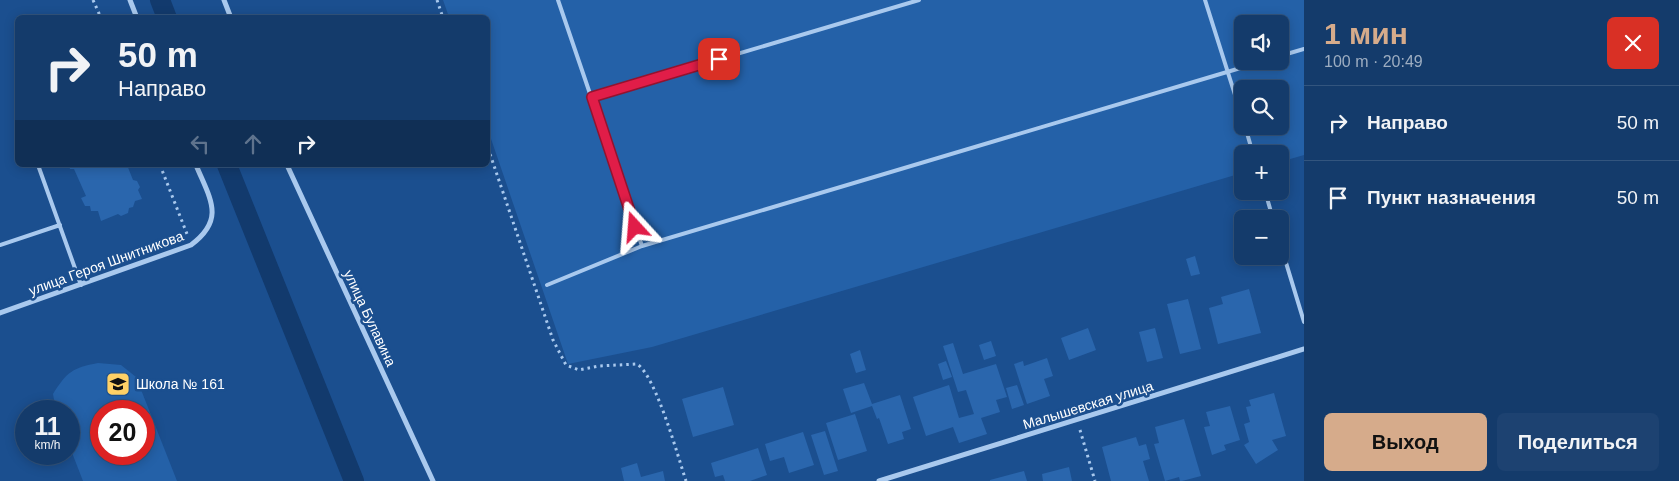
<!DOCTYPE html>
<html lang="ru">
<meta charset="utf-8">
<style>
:root{--surface:#143b6b;--page:#1d4271;--text:#f1f3f6;--muted:#9dadc1;--line:#33557e;--accent:#d6ab8b}
body{margin:0;font-family:Helvetica,sans-serif;background:var(--page);color:var(--text);height:100vh;display:flex;flex-direction:column;font-size:19px;white-space:nowrap}
*{box-sizing:border-box;margin:0}
p{font-size:16px;color:var(--muted)}
.icon{flex:none;width:28px;height:28px;fill:none;stroke:currentColor;stroke-width:2;stroke-linecap:round;stroke-linejoin:round}
.map{position:relative;flex:1;overflow:hidden}
.sheet{display:flex;flex-direction:column;background:var(--surface);width:375px}
.sheet>*{flex:none}
.top-card{position:absolute;left:15px;top:15px;width:475px;height:152px;border-radius:8px;box-shadow:0 2px 12px #0003,0 0 0 1px var(--line);background:#143b6b;color:var(--text);overflow:hidden}
.tools{position:absolute;left:1234px;top:15px;display:grid;gap:10px}
.tools a{display:grid;place-items:center;width:55px;height:55px;border-radius:8px;background:var(--surface);box-shadow:0 2px 12px #0003,0 0 0 1px var(--line);font-size:25px}
.speed{position:absolute;left:15px;top:400px;display:flex;gap:10px;font-size:25px;font-weight:700;text-align:center}
.speed>*{display:grid;place-content:center;width:65px;height:65px;border-radius:50%;background:var(--surface);box-shadow:0 2px 12px #0003,0 0 0 1px var(--line);line-height:1}
.speed small{font-size:12px;font-weight:400}
.speed .limit{border:8px solid #d22;background:#fff;color:#111}
.pin{position:absolute;display:grid;place-items:center;width:42px;height:42px;color:#fff;margin:-21px;border-radius:10px;box-shadow:0 2px 8px #0006}
.me{position:absolute;width:55px;margin:-28px;rotate:341deg;stroke-linejoin:round;filter:drop-shadow(0 0 4px #0008)}
.turn{display:flex;align-items:center;gap:18px;height:105px;padding:0 20px;font-size:22px}
.turn .icon{width:65px;height:65px;stroke-width:2.5}
.turn b{display:block;font-size:35px;line-height:42px}
.lanes{display:flex;align-items:center;height:48px;padding:0 20px;background:#0003;justify-content:center;gap:25px;direction:ltr}
.lanes .off{opacity:.35}
.round{display:grid;place-items:center;flex:none;width:52px;height:52px;border-radius:8px;background:var(--page)}
.head{display:flex;align-items:center;justify-content:space-between;height:85px;padding:0 20px}
h1{font-size:30px;font-weight:800;line-height:38px;color:var(--accent)}
.primary-button{display:flex;gap:10px;margin-top:auto;padding:10px 20px}
.primary-button a{flex:1;height:58px;border-radius:8px;background:var(--accent);color:#111;font-size:20px;font-weight:800;line-height:58px;text-align:center}
.primary-button a+a{background:var(--page);color:var(--text)}
ul{padding:0;list-style:none}
li{display:flex;align-items:center;gap:15px;height:75px;padding:0 20px;border-top:1px solid var(--line)}
li div{flex:1}
li b{display:block;font-size:19px}
li em{font-style:normal}
main{display:flex;flex:1;min-height:0}
.map>svg:first-child{display:block}
.green{fill:#2461a8;fill-rule:evenodd}
.lines{fill:none;stroke-linecap:round;stroke-linejoin:round}
.canal{stroke:#123a6d;stroke-width:20}
.building{fill:#2a66ad}
.path{stroke:#a9c9ee;stroke-width:3;stroke-dasharray:2.5 4;stroke-linecap:butt}
.service{stroke:#a9c9ee;stroke-width:4}
.minor{stroke:#a9c9ee;stroke-width:5}
.route-casing{stroke:#92132f;stroke-width:12}
.route{stroke:#e11d48;stroke-width:9}
.labels{text-anchor:middle;stroke-width:5;stroke-linejoin:round;paint-order:stroke}
.street-label{font-size:14px;fill:#fff;stroke:#1b4f8f}
.poi-label{font-size:14px;fill:#fff;stroke:#1b4f8f;text-anchor:start}
</style>
<main>
<div class="map">
<svg width="1304" height="481" viewBox="0 0 1304 481">
<rect width="100%" height="100%" fill="#1b4f8f"/>
<path class="green" d="M 443,0 L 1304,0 L 1304,155 L 1280,162 L 1280,154 L 1242,154 L 1242,173 L 652,347 L 568,364 L 488,130 L 488,18 L 449,17 ZM 1242,24 L 1280,24 L 1280,61 L 1242,61 ZM 1242,89 L 1280,89 L 1280,126 L 1242,126 Z
M 98,363 L 121,365 L 136,377 L 177,481 L 83,481 L 69,445 L 69,411 L 56,411 L 53,394 C 67,372 72,368 98,363 ZM 101,411 L 144,411 L 144,454 L 101,454 Z"/>
<g class="lines">
<path class="canal" d="M 160,0 L 167,18
M 227,165 L 354,481"/>
</g>
<path class="building" d="M 69,165 L 127,165 L 133,180 L 137,181 L 140,187 L 138,190 L 142,199 L 135,201 L 133,207 L 129,208 L 128,213 L 121,216 L 118,214 L 101,221 L 98,211 L 91,211 L 90,206 L 85,206 L 81,198 L 86,196 L 74,169 L 70,169 Z
M 1195,256 L 1200,274 L 1191,276 L 1186,259 Z
M 1249,289 L 1261,333 L 1218,344 L 1209,308 L 1223,304 L 1221,297 Z
M 1188,299 L 1201,349 L 1180,354 L 1167,304 Z
M 1088,328 L 1096,350 L 1069,360 L 1061,338 Z
M 1155,328 L 1163,358 L 1147,362 L 1139,332 Z
M 991,341 L 996,356 L 984,360 L 979,345 Z
M 953,343 L 963,374 L 996,364 L 1007,397 L 996,400 L 1000,412 L 981,418 L 987,434 L 959,443 L 953,427 L 926,436 L 913,397 L 949,385 L 959,418 L 974,414 L 966,390 L 958,392 L 943,346 Z
M 860,350 L 866,370 L 856,373 L 850,354 Z
M 1047,358 L 1053,376 L 1044,379 L 1050,396 L 1027,404 L 1014,364 L 1023,361 L 1024,366 Z
M 946,361 L 952,377 L 943,380 L 938,364 Z
M 864,383 L 872,404 L 900,395 L 911,429 L 902,432 L 904,439 L 888,444 L 879,418 L 877,419 L 872,406 L 851,413 L 843,389 Z
M 1017,385 L 1024,405 L 1012,409 L 1006,388 Z
M 723,387 L 734,425 L 693,437 L 682,399 Z
M 1274,393 L 1286,436 L 1272,440 L 1278,450 L 1256,464 L 1244,445 L 1249,442 L 1244,424 L 1250,422 L 1246,407 L 1251,406 L 1249,400 Z
M 1230,406 L 1240,440 L 1224,445 L 1226,450 L 1212,455 L 1204,427 L 1210,426 L 1206,412 Z
M 855,414 L 867,451 L 838,460 L 826,423 Z
M 1184,419 L 1201,476 L 1182,481 L 1180,481 L 1179,477 L 1165,481 L 1154,444 L 1159,443 L 1155,427 Z
M 825,431 L 838,471 L 824,475 L 811,435 Z
M 803,432 L 814,465 L 789,473 L 784,457 L 770,461 L 765,444 Z
M 1136,437 L 1139,446 L 1146,444 L 1150,459 L 1143,461 L 1149,481 L 1111,481 L 1102,447 Z
M 758,448 L 767,475 L 750,481 L 725,481 L 723,475 L 715,477 L 711,463 Z
M 637,463 L 641,477 L 663,471 L 665,481 L 624,481 L 621,468 Z
M 1069,467 L 1072,481 L 1043,481 L 1042,474 Z
M 1024,471 L 1027,481 L 990,481 L 990,480 Z"/>
<g class="lines">
<path class="path" d="M 93,0 L 101,18
M 437,0 L 443,18
M 488,148 L 553,340 L 566,365 L 579,370 L 599,366 L 637,364 C 656,376 678,457 686,481
M 160,165 L 187,234
M 1080,430 L 1095,481"/>
<path class="service" d="M 558,0 L 642,246
M 1205,0 L 1242,117
M 1280,56 L 1304,49
M 592,97 L 919,0
M 1245,126 L 1253,154
M 38,165 L 81,285
M 1265,191 L 1273,219
M 1280,243 L 1304,322
M 0,245 L 60,225
M 547,285 L 642,246 L 1264,61"/>
<path class="minor" d="M 130,0 L 137,18
M 224,0 L 231,18
M 287,165 L 433,481
M 0,313 L 191,245 C 226,219 210,199 196,165
M 879,481 L 1304,349"/>
</g>
<g class="lines">
<g class="route-casing">
<path id="route" d="M 635,227 L 592,97 L 719,59"/>
</g>
<use href="#route" class="route"/>
</g>
<defs>
<g id="school-square" transform="scale(1.25)"><rect x="-9" y="-9" width="18" height="18" rx="4" fill="#ffd166" stroke="#1b4f8f"/><path d="M0-5L7-2L0 1L-7-2ZM-4 1L0 2.5L4 1V4Q0 6-4 4Z" fill="#111"/></g>
</defs>
<g fill-rule="evenodd">
<use href="#school-square" x="118" y="384"/>
</g>
<g class="labels">
<g class="street-label">
<text transform="translate(106 263) rotate(-20)" y="5">улица Героя Шнитникова</text>
<text transform="translate(370 318) rotate(65)" y="5">улица Булавина</text>
<text transform="translate(1088 405) rotate(-17)" y="5">Малышевская улица</text>
</g>
<g class="poi-label">
<text x="136" y="389">Школа № 161</text>
</g>
</g>
</svg>
<div class="tools">
<a><svg class="icon" aria-label="sound" viewBox="0 0 24 24"><path d="M4 9h4l5-4v14l-5-4H4zM17 9q2 3 0 6"/></svg></a>
<a><svg class="icon" aria-label="search" viewBox="0 0 24 24"><circle cx="10" cy="10" r="6"/><path d="M15 15l6 6"/></svg></a>
<a>+</a>
<a>−</a>
</div>
<div class="speed"><div>11<small>km/h</small></div><div class="limit">20</div></div>
<div class="pin" style="left:719px;top:59px;background:#d93025"><svg class="icon" aria-label="arrive" viewBox="0 0 24 24"><path d="M6 21V4h12l-3 4 3 4H6"/></svg></div>
<svg class="me" style="left:635px;top:227px" viewBox="-20 -20 40 40"><path d="M0-17L14 15 0 8-14 15z" fill="#e11d48" stroke="#fff" stroke-width="4"/></svg>
<div class="top-card">
<div class="turn"><svg class="icon" aria-label="right" viewBox="0 0 24 24"><path d="M7 20v-9h11M14 6l5 5-5 5"/></svg><div><b>50 m</b>Направо</div></div>
<div class="lanes"><svg class="icon off" aria-label="left" viewBox="0 0 24 24"><path d="M17 20v-9H6M10 6l-5 5 5 5"/></svg><svg class="icon off" aria-label="ahead" viewBox="0 0 24 24"><path d="M12 20V5M6 11l6-6 6 6"/></svg><svg class="icon" aria-label="right" viewBox="0 0 24 24"><path d="M7 20v-9h11M14 6l5 5-5 5"/></svg></div>
</div>
</div>
<section class="sheet">
<div class="head"><div><h1>1 мин</h1><p>100 m · 20:49</p></div><a class="round" style="background:#d93025;color:#fff"><svg class="icon" aria-label="close" viewBox="0 0 24 24"><path d="M6 6l12 12M18 6L6 18"/></svg></a></div>
<ul>
<li><svg class="icon" aria-label="right" viewBox="0 0 24 24"><path d="M7 20v-9h11M14 6l5 5-5 5"/></svg><div><b>Направо</b></div><em>50 m</em></li>
<li><svg class="icon" aria-label="arrive" viewBox="0 0 24 24"><path d="M6 21V4h12l-3 4 3 4H6"/></svg><div><b>Пункт назначения</b></div><em>50 m</em></li>
</ul>
<div class="primary-button"><a>Выход</a><a>Поделиться</a></div>
</section>
</main>
